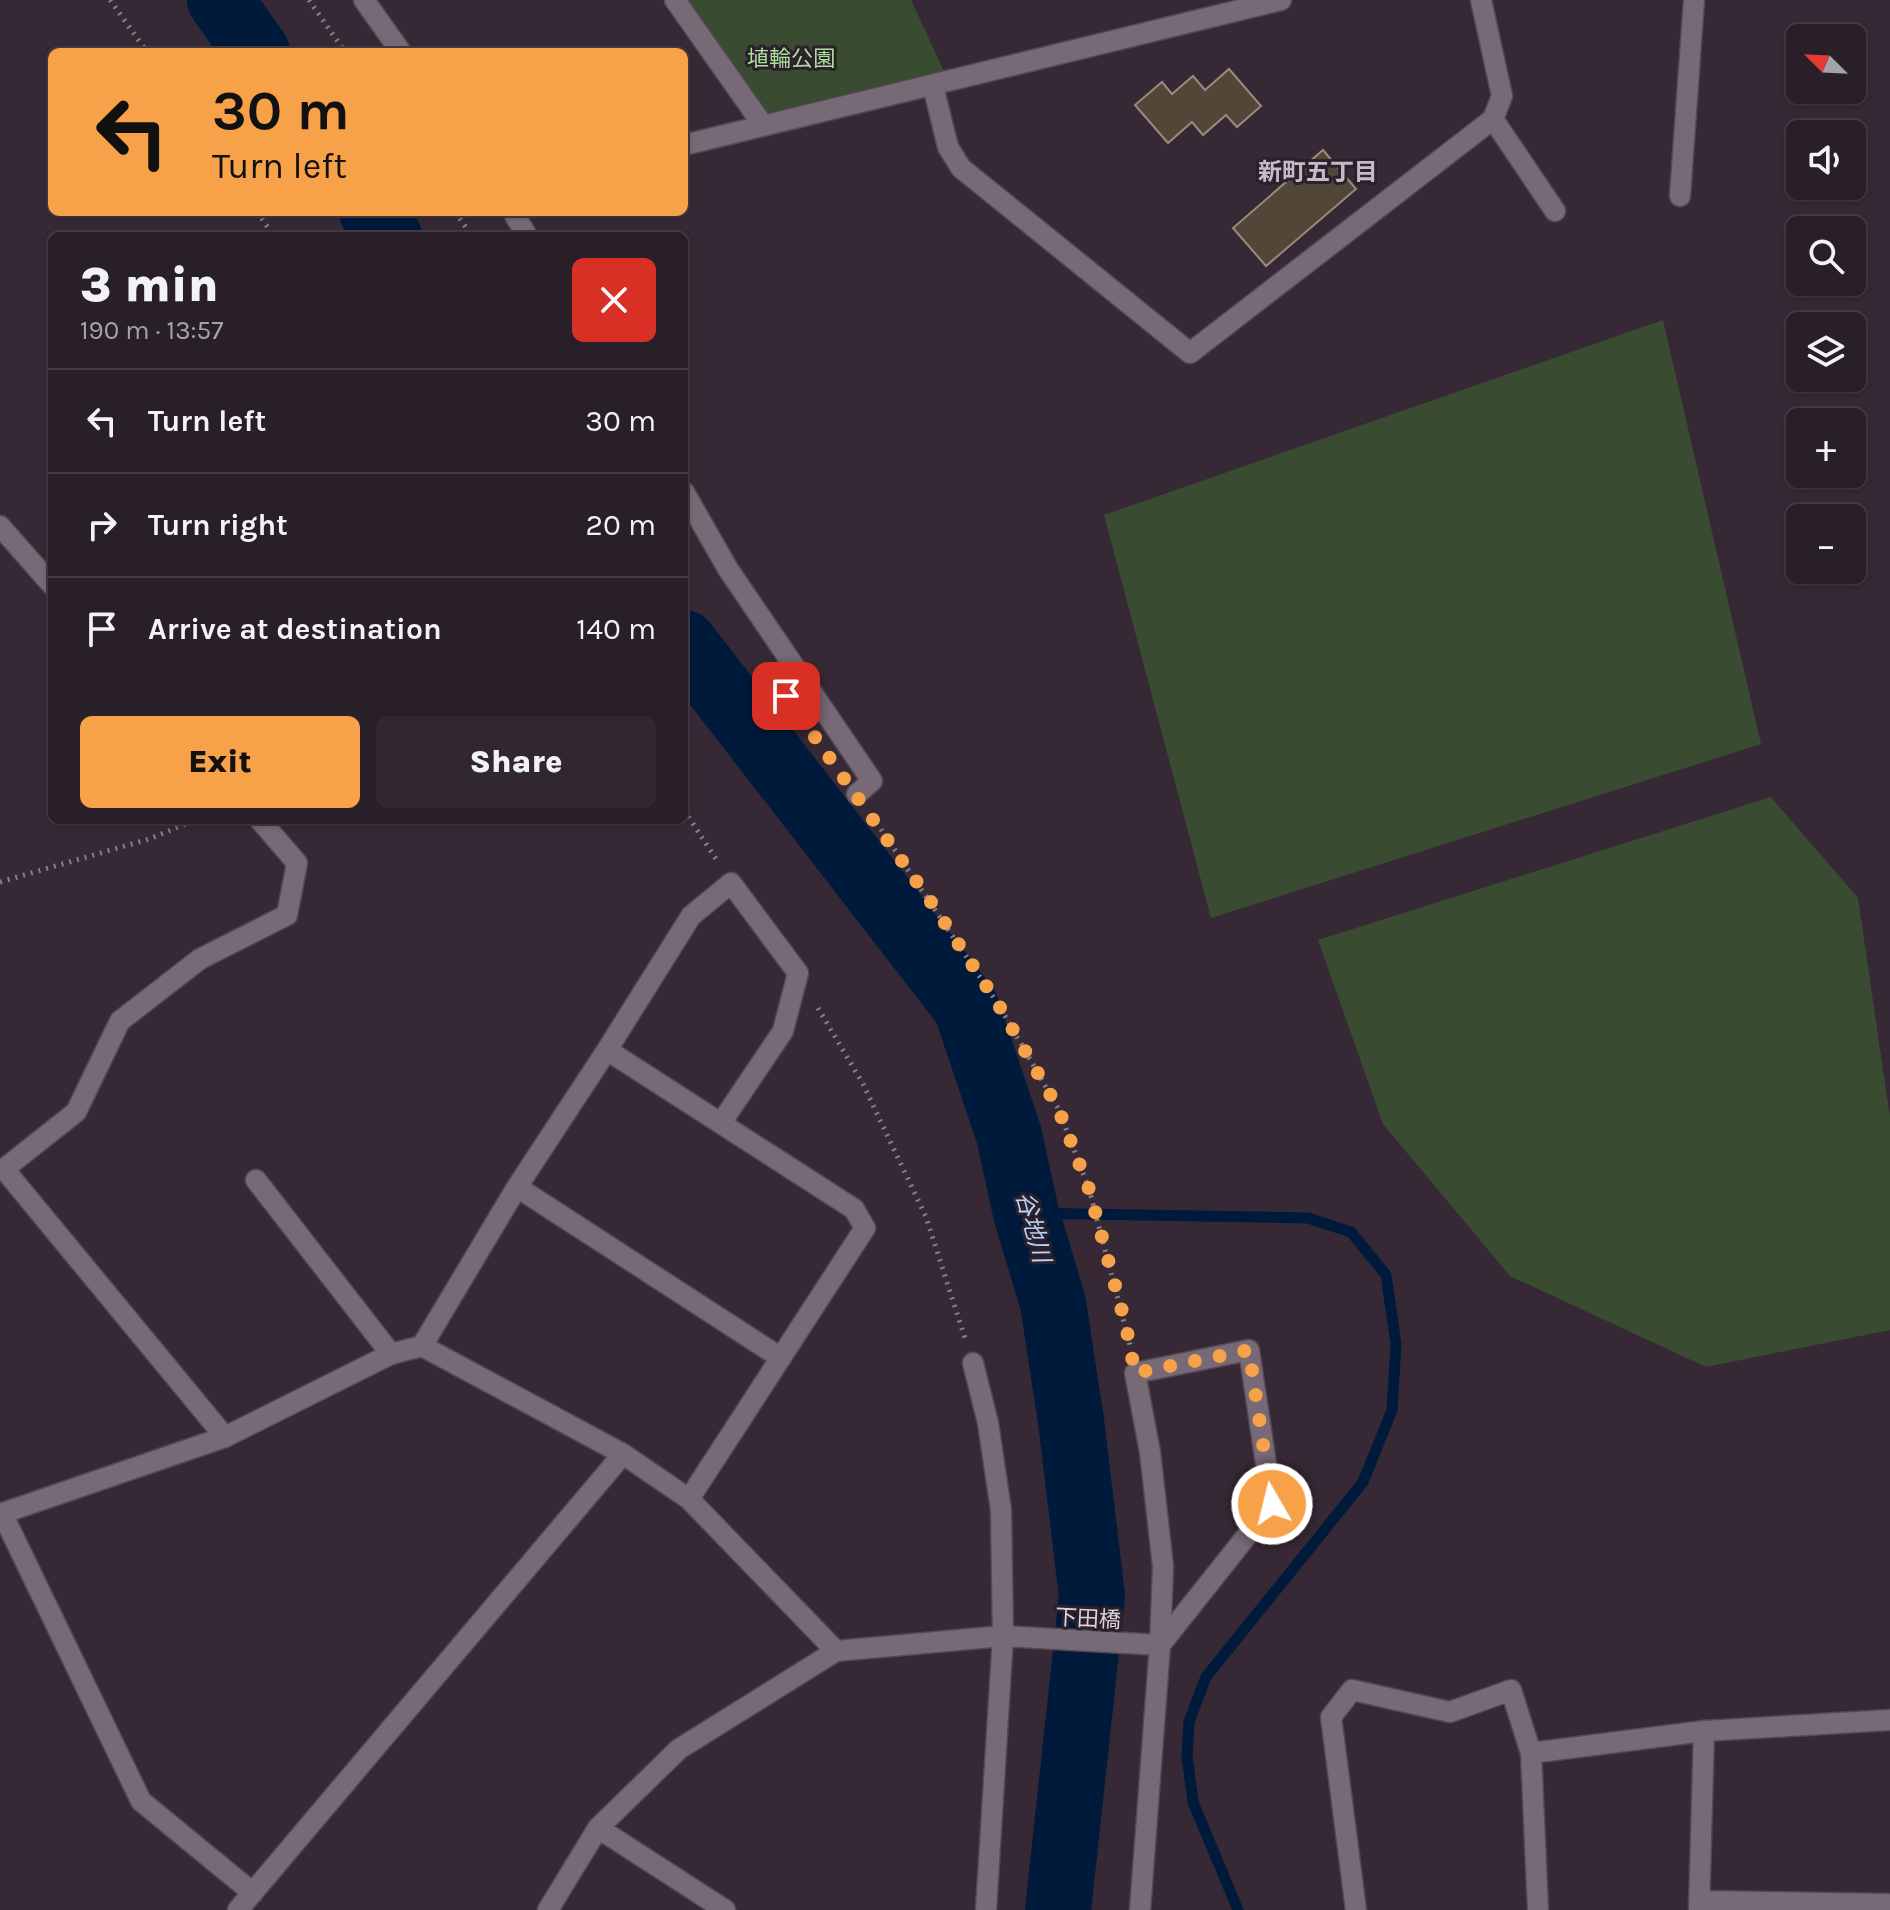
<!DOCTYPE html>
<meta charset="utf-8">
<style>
:root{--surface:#281f28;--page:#302730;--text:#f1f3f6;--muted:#a5a2a8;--line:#443d45;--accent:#f7a149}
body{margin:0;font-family:Karla,"Noto Sans JP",sans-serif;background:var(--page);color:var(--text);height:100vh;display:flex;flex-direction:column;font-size:30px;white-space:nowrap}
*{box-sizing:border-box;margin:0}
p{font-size:26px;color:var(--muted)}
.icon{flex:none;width:44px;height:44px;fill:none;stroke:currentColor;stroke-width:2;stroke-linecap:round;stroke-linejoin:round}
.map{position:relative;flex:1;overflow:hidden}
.sheet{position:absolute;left:48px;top:232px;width:640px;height:592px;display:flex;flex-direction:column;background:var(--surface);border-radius:12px;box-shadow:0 2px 6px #0004,0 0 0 2px var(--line)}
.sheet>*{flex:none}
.hud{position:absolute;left:48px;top:48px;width:640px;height:168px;border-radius:12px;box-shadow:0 2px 6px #0004,0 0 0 2px var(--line);background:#f7a149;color:#111;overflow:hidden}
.needle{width:52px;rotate:294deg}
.tools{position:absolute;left:1786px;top:24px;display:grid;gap:16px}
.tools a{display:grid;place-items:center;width:80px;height:80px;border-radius:12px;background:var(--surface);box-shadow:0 2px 6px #0004,0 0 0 2px var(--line);font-size:40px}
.pin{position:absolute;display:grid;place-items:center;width:68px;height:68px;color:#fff;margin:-34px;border-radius:16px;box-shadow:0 4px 12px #0006}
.me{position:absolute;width:88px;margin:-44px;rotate:352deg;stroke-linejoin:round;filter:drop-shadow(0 0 6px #0008)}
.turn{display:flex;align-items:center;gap:28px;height:168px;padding:0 32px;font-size:36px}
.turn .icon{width:104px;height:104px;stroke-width:2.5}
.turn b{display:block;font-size:56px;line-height:68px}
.round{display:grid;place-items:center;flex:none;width:84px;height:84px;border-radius:12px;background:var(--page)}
.headline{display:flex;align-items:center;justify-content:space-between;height:136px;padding:0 32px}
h1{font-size:48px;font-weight:800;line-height:60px}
.primary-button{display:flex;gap:16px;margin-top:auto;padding:16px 32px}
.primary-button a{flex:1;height:92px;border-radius:12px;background:var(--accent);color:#111;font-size:32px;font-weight:800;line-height:92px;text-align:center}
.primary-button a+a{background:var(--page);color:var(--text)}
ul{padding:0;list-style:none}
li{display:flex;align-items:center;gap:24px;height:104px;padding:0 32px;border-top:2px solid var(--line)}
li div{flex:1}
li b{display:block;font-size:30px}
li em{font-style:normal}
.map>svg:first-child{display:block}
.green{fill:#394c32}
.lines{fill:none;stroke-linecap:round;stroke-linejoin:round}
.stream{stroke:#001a3c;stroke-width:11}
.river{stroke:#001a3c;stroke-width:66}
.building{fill:#514638;stroke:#978b7c;stroke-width:2}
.service-casing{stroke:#524851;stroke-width:23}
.minor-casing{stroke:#524851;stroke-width:23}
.path{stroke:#887e87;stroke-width:5;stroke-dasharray:2 6;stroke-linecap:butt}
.service{stroke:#776976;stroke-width:20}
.minor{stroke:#776976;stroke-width:20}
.route{stroke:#f7a149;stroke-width:14;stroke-dasharray:0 25.2}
.labels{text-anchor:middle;stroke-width:6;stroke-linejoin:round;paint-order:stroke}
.park-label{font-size:22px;fill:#addf9c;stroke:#2b202b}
.street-label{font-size:22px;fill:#dcd4db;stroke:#2b202b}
.neighbourhood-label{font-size:24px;font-weight:bold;fill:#c8b9c7;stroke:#2b202b}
.water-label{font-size:24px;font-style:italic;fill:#b7d4fb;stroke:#2b202b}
</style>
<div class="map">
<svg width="1890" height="1910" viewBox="0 0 1890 1910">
<rect width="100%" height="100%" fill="#362935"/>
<path class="green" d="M 675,0 L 911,0 L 949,82 L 763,125 Z
M 1663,320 L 1761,744 L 1211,918 L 1104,515 Z
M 1771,797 L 1858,898 L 1890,1118 L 1890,1330 L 1706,1367 L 1510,1276 L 1383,1124 L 1318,940 Z"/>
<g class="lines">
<path class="stream" d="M 1026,1213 L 1308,1218 L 1351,1232 L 1386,1275 L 1396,1344 L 1392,1410 L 1363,1482 L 1206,1677 L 1189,1722 L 1187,1756 L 1193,1802 L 1238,1910"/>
<path class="river" d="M 220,0 L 257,52
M 372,212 L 389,236
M 684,643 L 966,1007 L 1009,1135 L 1026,1213 L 1053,1303 L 1071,1421 L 1092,1596 L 1058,1910"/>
</g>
<path class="building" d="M 1229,69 L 1261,106 L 1237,127 L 1226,115 L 1203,135 L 1192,122 L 1168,143 L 1135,105 L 1162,82 L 1172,94 L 1193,76 L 1205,90 Z
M 1323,150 L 1356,189 L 1266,266 L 1233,228 Z"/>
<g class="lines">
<g class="service-casing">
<path id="service" d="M 256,1180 L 391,1354
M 225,1437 L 4,1169 L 76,1112 L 120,1021 L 200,959 L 287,915 L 297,863 L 260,820"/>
</g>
<g class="minor-casing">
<path id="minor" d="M 364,0 L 401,52
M 675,0 L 763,125
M 933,86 L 948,147 L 961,168 L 1190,353 L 1493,119 L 1502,96 L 1481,0
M 1493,119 L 1555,211
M 684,145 L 1281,0
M 1680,196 L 1694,0
M 513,212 L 527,236
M 684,492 L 728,569 L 872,781 L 857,794
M 0,526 L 52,585
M 607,1050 L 854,1209 L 865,1228 L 689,1499
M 517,1187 L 781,1358
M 422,1346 L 623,1454 L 689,1499 L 836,1651 L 1003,1636 L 1160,1645 L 1140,1910
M 1249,1350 L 1272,1504 L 1160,1645 L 1163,1566 L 1150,1452 L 1135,1373 Z
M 973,1363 L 988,1423 L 1001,1510 L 1003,1636 L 986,1910
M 2,1513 L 141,1801 L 253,1893
M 0,1514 L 225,1437 L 391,1354 L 422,1346 L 517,1187 L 607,1050 L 691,916 L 731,883 L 798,973 L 783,1031 L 721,1123
M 1531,1753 L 1704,1731 L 1890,1720
M 598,1828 L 725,1910
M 1699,1901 L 1888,1904
M 238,1910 L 623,1454
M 548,1910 L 598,1828 L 679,1749 L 836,1651
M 1356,1910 L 1331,1717 L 1352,1690 L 1450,1712 L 1511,1690 L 1531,1753 L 1538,1910
M 1699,1910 L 1704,1731"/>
</g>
<path class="path" d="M 110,0 L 147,52
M 309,0 L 345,52
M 257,212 L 274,236
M 455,212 L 472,236
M 684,810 L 716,859
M 872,816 L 998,1004 L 1058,1108 L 1089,1189 L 1130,1345
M 0,882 L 149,839 L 195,820
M 818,1008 L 863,1084 L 926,1217 L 965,1338"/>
<use href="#service" class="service"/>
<use href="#minor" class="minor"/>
</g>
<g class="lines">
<path class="route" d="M 786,696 L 933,905 L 998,1004 L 1058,1108 L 1089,1189 L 1126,1326 L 1135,1373 L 1249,1350 L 1272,1504"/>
</g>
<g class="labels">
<g class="park-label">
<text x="791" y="66">埴輪公園</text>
</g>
<g class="street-label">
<text transform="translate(1088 1618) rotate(3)" y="8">下田橋</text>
</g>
<g class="neighbourhood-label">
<text x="1318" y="180">新町五丁目</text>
</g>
<g class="water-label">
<text transform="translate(1033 1227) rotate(75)" y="8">谷地川</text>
</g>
</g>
</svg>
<div class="tools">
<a><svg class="needle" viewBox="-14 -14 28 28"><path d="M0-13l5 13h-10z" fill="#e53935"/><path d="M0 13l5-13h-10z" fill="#a5a2a8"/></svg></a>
<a><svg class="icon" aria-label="sound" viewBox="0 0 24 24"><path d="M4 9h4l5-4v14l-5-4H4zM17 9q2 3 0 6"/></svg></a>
<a><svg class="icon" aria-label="search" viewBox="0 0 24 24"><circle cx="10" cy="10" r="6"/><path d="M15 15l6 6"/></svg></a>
<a><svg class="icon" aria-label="layers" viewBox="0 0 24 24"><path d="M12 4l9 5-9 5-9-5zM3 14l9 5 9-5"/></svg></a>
<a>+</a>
<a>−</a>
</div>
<div class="pin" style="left:786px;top:696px;background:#d93025"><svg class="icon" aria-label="arrive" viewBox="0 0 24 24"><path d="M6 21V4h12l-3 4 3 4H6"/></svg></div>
<svg class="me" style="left:1272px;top:1504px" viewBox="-20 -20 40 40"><circle r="17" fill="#f7a149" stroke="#fff" stroke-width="3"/><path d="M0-11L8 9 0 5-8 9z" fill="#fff"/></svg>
<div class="hud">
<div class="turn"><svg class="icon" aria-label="left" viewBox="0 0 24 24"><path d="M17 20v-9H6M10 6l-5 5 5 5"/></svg><div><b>30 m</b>Turn left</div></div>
</div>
<section class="sheet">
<div class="headline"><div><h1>3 min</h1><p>190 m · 13:57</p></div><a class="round" style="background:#d93025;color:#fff"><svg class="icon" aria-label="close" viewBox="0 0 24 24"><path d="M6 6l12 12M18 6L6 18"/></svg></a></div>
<ul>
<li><svg class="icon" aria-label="left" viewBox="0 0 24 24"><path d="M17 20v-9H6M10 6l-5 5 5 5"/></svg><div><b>Turn left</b></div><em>30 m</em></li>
<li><svg class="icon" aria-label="right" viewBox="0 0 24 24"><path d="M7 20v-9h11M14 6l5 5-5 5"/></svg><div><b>Turn right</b></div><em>20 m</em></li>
<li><svg class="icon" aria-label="arrive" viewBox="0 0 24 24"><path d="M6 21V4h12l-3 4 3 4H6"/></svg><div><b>Arrive at destination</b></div><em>140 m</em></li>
</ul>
<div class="primary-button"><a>Exit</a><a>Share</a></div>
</section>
</div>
